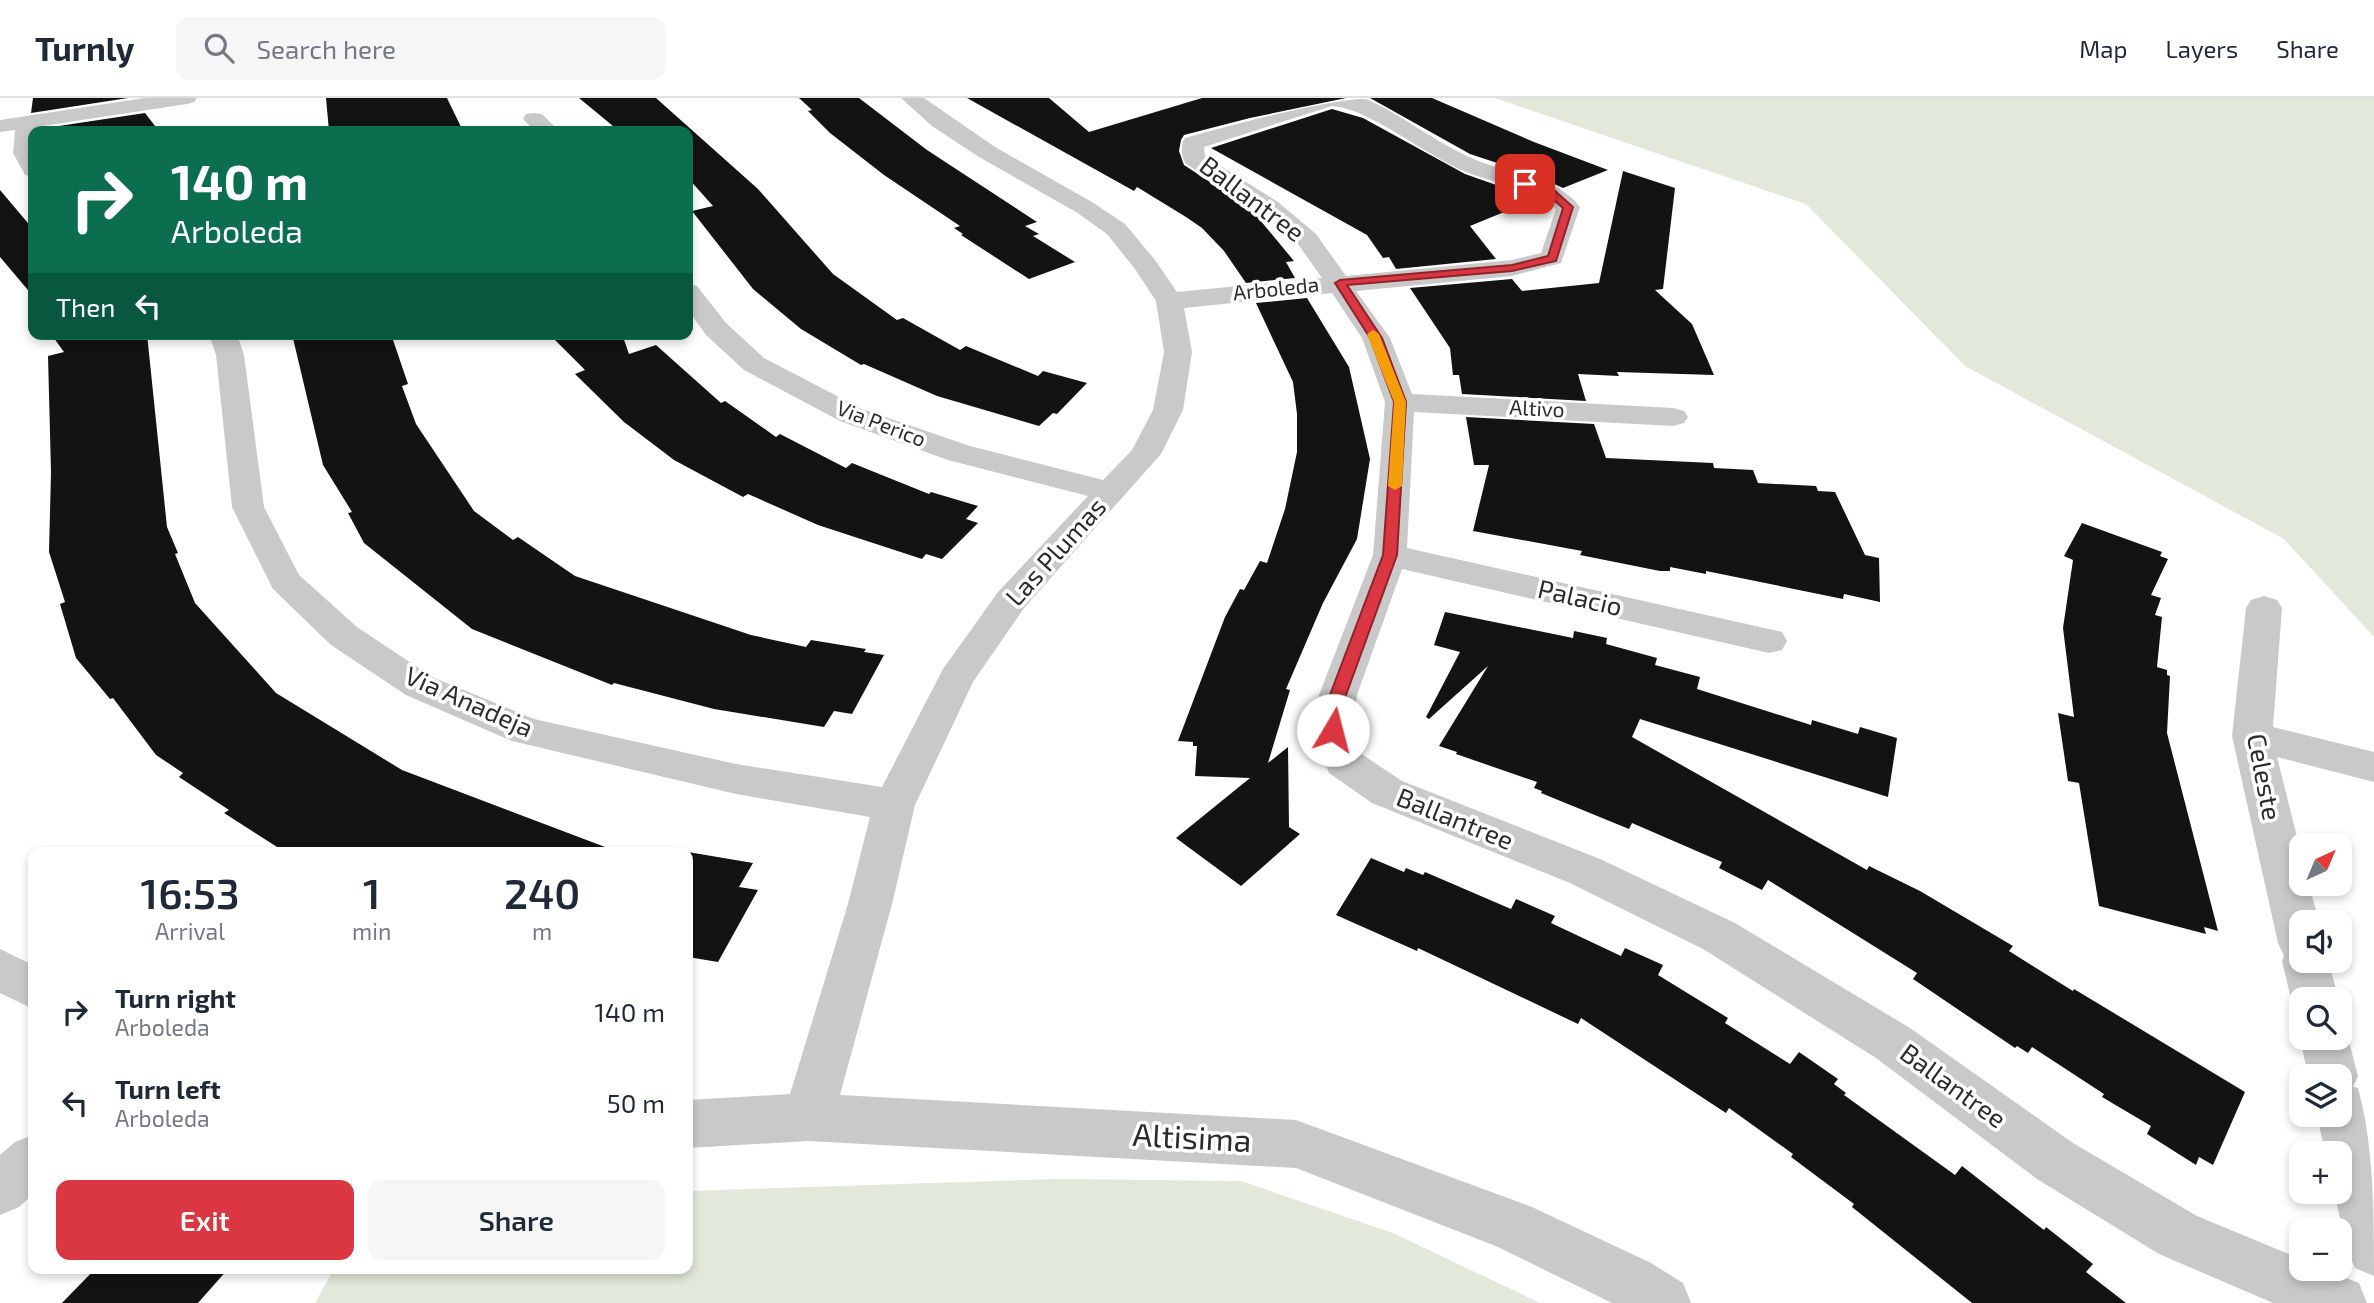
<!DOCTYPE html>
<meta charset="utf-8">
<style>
:root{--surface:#fff;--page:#f6f6f7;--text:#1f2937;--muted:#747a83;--line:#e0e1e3;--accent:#da3742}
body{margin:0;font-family:"Exo 2",sans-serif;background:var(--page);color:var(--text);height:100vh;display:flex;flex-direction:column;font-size:26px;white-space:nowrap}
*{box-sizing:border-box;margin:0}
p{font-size:23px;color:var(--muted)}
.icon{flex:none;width:38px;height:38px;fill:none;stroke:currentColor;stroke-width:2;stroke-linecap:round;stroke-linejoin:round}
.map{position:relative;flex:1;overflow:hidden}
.panel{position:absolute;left:28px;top:749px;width:665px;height:427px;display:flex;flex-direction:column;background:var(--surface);border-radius:14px;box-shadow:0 4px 10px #0003}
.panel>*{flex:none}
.top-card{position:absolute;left:28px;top:28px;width:665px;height:214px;border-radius:14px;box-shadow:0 4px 10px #0003;background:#0b6e4f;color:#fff;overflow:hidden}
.needle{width:46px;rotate:44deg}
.tools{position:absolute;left:2289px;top:735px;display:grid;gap:14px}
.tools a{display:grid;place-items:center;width:63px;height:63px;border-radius:14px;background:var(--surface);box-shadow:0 4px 10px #0003;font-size:35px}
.pin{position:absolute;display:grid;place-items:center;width:60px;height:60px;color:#fff;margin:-30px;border-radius:14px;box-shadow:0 4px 10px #0006}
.me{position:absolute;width:77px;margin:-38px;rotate:8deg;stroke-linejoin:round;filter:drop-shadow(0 0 5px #0008)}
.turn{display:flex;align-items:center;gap:24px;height:147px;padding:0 28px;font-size:32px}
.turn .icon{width:91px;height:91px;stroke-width:2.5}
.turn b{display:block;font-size:49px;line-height:60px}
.then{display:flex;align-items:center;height:66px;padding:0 28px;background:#0003;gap:14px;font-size:26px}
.eta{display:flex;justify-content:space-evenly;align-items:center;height:119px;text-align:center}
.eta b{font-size:42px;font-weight:600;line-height:49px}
.button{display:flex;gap:14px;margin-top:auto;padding:14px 28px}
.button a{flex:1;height:80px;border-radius:14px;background:var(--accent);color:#fff;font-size:28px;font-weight:600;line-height:80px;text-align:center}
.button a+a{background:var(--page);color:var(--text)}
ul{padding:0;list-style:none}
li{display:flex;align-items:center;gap:21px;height:91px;padding:0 28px}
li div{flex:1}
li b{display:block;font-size:26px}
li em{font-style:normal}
header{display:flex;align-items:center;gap:42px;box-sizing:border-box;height:98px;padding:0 35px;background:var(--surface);border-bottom:2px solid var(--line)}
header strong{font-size:33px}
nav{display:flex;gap:38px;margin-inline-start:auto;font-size:24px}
.search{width:490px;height:63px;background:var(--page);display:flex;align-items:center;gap:18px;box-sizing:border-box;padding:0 24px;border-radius:14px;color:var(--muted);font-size:26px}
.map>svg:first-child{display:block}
.green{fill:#e2e9da}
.building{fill:#131313}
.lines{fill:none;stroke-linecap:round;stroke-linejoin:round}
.minor{fill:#c9c9c9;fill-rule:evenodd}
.route{fill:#da3742;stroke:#8e242b;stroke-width:2}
.slow{fill:#f59e0b}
.labels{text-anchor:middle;stroke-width:7;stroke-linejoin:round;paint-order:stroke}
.far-street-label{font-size:21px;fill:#2c2c2c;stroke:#fff}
.street-label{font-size:26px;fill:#2c2c2c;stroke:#fff}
.near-street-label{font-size:32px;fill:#2c2c2c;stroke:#fff}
</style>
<header>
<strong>Turnly</strong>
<div class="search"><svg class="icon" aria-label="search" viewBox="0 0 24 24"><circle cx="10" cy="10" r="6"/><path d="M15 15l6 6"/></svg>Search here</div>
<nav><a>Map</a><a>Layers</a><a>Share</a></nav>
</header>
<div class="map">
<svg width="2374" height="1205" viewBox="0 0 2374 1205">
<rect width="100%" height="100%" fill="#fff"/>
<path class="green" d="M 1495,0 L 2374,0 L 2374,539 L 2284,441 L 1965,268 L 1806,106 Z
M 1057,1081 L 1241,1083 L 1393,1135 L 1540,1205 L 315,1205 L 334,1171 L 688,1171 L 688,1093 Z"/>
<path class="building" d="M 33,0 L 128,0 L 31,15 Z
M 326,0 L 447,0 L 463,33 L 329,33 Z
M 579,0 L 656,0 L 758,91 L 833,176 L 897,222 L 903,220 L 960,252 L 966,248 L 1038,278 L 1043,273 L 1087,285 L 1057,316 L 1053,315 L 1039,328 L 937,298 L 864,266 L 861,267 L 801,231 L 753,191 L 692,113 L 713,108 L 688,80 L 688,33 L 619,33 Z
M 799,0 L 859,0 L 927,52 L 1037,124 L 1025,128 L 1039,136 L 1033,138 L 1075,164 L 1029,181 L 961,137 L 963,136 L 954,130 L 960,128 L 884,77 L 830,35 L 808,13 L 812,12 Z
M 967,0 L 1049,0 L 1089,34 L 1202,0 L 1346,0 L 1250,20 L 1184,37 L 1181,42 L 1179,53 L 1184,67 L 1250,110 L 1294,163 L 1286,164 L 1295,180 L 1246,185 L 1224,153 L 1202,130 L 1186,119 L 1137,89 L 1134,93 Z
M 1370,0 L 1432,0 L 1534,44 L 1608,72 L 1563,90 L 1537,78 L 1470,56 Z
M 1332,11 L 1363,20 L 1465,76 L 1536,101 L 1470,128 L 1496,161 L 1396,171 L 1389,159 L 1383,160 L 1367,137 L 1211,50 Z
M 145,15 L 159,33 L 39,33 L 39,31 Z
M 1623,73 L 1675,90 L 1663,191 L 1655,192 L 1692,226 L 1714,277 L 1617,274 L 1619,278 L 1578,276 L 1586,303 L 1462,296 L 1459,277 L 1453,277 L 1450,250 L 1410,190 L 1512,181 L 1522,193 L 1599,185 Z
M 0,92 L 33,131 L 33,198 L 0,159 Z
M 1307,200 L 1349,269 L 1370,361 L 1357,441 L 1323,505 L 1286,591 L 1290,592 L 1268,665 L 1288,649 L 1289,729 L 1300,736 L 1241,788 L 1176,740 L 1250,680 L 1195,678 L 1197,648 L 1193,648 L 1193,644 L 1178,643 L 1225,519 L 1240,491 L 1244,492 L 1260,463 L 1267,465 L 1285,411 L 1297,354 L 1297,316 L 1293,284 L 1256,205 Z
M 51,236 L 147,236 L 167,429 L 178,455 L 175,456 L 195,505 L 276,595 L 402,672 L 613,752 L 612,754 L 285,754 L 224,715 L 229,712 L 179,679 L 183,675 L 156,657 L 113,600 L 110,601 L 76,560 L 60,506 L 65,504 L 49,454 L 51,374 L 48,258 L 64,254 Z
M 292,236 L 391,236 L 408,286 L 402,288 L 416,326 L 474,413 L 513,442 L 518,439 L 575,478 L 751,537 L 806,549 L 811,542 L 866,551 L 864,554 L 884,557 L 852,616 L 834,613 L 824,629 L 714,611 L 614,585 L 612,587 L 472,531 L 364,445 L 348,415 L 352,414 L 323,367 Z
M 549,236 L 622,236 L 629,256 L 656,247 L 721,305 L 725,303 L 776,339 L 780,336 L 846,370 L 852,365 L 929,396 L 931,394 L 978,408 L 966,421 L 978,425 L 942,461 L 926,456 L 922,461 L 818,427 L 748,396 L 743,399 L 674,362 L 624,324 L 575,276 L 585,272 Z
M 1466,319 L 1594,326 L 1606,360 L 1713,365 L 1714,370 L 1753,372 L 1758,385 L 1816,388 L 1818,393 L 1835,394 L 1865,457 L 1879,460 L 1880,504 L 1844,496 L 1843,501 L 1706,473 L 1706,476 L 1670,469 L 1670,473 L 1660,473 L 1580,457 L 1582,453 L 1473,433 L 1489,367 L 1474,367 Z
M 2082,425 L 2162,454 L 2160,458 L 2168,461 L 2151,497 L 2161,500 L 2155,517 L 2162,519 L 2157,569 L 2167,572 L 2167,577 L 2170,578 L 2167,635 L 2218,833 L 2204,829 L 2206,836 L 2099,808 L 2079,685 L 2068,683 L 2058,615 L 2074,619 L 2063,530 L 2073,462 L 2064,458 Z
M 1445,514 L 1573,540 L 1574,533 L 1607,540 L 1606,546 L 1657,560 L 1655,567 L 1700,579 L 1697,591 L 1811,627 L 1812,622 L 1858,636 L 1860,629 L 1897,640 L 1888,699 L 1640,621 L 1632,639 L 1867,772 L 1869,768 L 1920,793 L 2013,848 L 2009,853 L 2073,893 L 2074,891 L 2245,994 L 2213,1067 L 2199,1059 L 2196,1067 L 2147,1036 L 2151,1028 L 2102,999 L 2104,996 L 2032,949 L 2028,955 L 2017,948 L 2015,950 L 1913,881 L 1917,875 L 1768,782 L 1762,792 L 1719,770 L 1722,764 L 1632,725 L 1629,731 L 1541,695 L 1542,693 L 1534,690 L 1537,684 L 1456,656 L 1457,654 L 1439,648 L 1488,568 L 1429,621 L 1426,619 L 1460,554 L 1434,547 Z
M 688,754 L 753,765 L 739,789 L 758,792 L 718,864 L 688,859 Z
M 1371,760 L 1404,774 L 1406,770 L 1423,777 L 1425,774 L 1511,811 L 1516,801 L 1555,818 L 1551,825 L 1621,858 L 1625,850 L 1663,867 L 1658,877 L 1728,920 L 1725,925 L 1790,966 L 1799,954 L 1838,981 L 1834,986 L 1846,995 L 1844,997 L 1955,1077 L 1962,1068 L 2044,1132 L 2046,1129 L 2093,1166 L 2086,1174 L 2126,1205 L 1972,1205 L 1852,1109 L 1854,1106 L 1791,1059 L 1793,1056 L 1729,1010 L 1726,1015 L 1581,920 L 1578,926 L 1418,850 L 1417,853 L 1336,817 Z
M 95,1171 L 228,1171 L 198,1205 L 62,1205 Z"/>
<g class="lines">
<path class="minor" d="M 145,0 L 197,0 L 194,4 L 187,6 L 36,29 L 36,33 L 33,33 L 33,79 L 25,77 L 13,55 L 15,32 L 0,34 L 0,22 Z
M 901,0 L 924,0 L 995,49 L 1092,104 L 1125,126 L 1155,162 L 1177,194 L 1322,180 L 1298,146 L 1262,114 L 1186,66 C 1181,59 1180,47 1185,40 C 1223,29 1333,0 1366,1 C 1407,19 1442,50 1484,65 C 1515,76 1560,81 1580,109 L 1561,165 L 1512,178 L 1356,193 L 1390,240 L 1412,296 L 1673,310 L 1684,313 L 1688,319 L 1684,325 L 1673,328 L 1414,314 L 1407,450 L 1769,531 L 1782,534 L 1787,543 L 1782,552 L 1769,555 L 1402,471 L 1357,597 L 1353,633 L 1360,655 L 1402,683 L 1600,761 L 1735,825 L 1910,930 L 2073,1045 L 2197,1118 L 2301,1161 L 2301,1171 L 2324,1171 L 2359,1185 L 2367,1205 L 2273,1205 L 2159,1156 L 2037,1081 L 1876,960 L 1703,851 L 1570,785 L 1372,705 L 1329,675 L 1313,633 L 1319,597 L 1373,457 L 1385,304 L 1362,240 L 1332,195 L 1184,210 L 1192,254 L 1183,312 L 1161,356 L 1024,510 L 973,584 L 915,707 L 892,806 L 840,997 L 1296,1022 L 1532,1109 L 1651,1165 L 1683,1185 L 1691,1205 L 1612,1205 L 1498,1149 L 1296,1070 L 808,1043 L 688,1050 L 688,1002 L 790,996 L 848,806 L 870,719 L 736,696 L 512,643 L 406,597 L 331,547 L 273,491 L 232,409 L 216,257 L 209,236 L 237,236 L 244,257 L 264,409 L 299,477 L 357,529 L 432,579 L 534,621 L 736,666 L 882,689 L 943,571 L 998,494 L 1088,398 L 948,362 L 840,323 L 744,272 L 706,237 L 688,212 L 688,186 L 697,188 L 726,225 L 764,260 L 862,311 L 970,348 L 1103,382 L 1132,352 L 1153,312 L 1164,254 L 1156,203 L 1135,171 L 1107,136 L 1076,114 L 979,59 L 932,28 ZM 1332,8 C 1371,11 1426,58 1466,74 C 1496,86 1531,90 1556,111 L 1541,155 L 1512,162 L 1346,178 L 1316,136 L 1278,104 L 1205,58 L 1204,49 Z
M 534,15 L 542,16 L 559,33 L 535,33 L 523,21 L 526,16 Z
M 2264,498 L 2277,502 L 2282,510 L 2273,629 L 2374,654 L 2374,684 L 2277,659 L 2301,755 L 2301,786 L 2309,786 L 2319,824 L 2301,824 L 2301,863 L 2328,863 L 2339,901 L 2301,901 L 2301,917 L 2291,901 L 2282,863 L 2284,858 L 2278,845 L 2232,638 L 2246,510 L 2251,502 Z
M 0,851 L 33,867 L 33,911 L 0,895 Z
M 2340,924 L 2348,940 L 2358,978 L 2353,989 L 2358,990 C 2374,1048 2374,1116 2374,1178 L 2355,1170 L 2347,1151 L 2334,1094 L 2340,1094 L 2340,1055 L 2325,1055 L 2317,1017 L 2340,1017 L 2340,978 L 2308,978 L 2300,940 L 2301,937 L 2301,940 L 2340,940 Z
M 33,1037 L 33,1096 L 19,1109 L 0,1117 L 0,1057 L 15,1044 Z"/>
</g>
<path class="route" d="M 1522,84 L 1555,93 L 1573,109 L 1556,163 L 1512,173 L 1347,187 L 1382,240 L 1406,304 L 1397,457 L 1346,597 L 1341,632 L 1339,637 L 1328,637 L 1325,632 L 1330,597 L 1383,457 L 1394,304 L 1370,240 L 1335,185 L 1340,182 L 1512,167 L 1548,158 L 1563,110 L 1548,97 L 1522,88 Z"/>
<path class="slow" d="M 1373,232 L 1379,236 L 1406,304 L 1402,388 L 1395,392 L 1388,388 L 1394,304 L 1367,236 Z"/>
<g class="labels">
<g class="far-street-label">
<text transform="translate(1276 191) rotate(-6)" y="7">Arboleda</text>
<text transform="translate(1537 311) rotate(3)" y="7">Altivo</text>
<text transform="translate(881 326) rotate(21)" y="7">Via Perico</text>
</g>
<g class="street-label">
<text transform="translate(1252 101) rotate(37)" y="9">Ballantree</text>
<text transform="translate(1056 454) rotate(-48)" y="9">Las Plumas</text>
<text transform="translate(1580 500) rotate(13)" y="9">Palacio</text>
<text transform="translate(469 604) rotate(24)" y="9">Via Anadeja</text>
<text transform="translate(2264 679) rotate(79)" y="9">Celeste</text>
<text transform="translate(1455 721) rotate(22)" y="9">Ballantree</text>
<text transform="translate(1953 988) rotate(36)" y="9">Ballantree</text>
</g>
<g class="near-street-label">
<text transform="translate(1192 1040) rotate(3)" y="11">Altisima</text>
</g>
</g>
</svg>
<div class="tools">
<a><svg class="needle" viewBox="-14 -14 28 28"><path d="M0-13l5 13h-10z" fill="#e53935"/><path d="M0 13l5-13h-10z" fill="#747a83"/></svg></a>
<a><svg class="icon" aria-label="sound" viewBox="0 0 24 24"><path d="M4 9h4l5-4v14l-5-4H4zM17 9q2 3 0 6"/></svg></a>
<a><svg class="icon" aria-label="search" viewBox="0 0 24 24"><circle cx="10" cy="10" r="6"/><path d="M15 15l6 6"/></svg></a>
<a><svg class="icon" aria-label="layers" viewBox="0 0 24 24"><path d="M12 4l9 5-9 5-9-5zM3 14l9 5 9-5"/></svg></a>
<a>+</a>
<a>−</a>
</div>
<div class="pin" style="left:1525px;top:86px;background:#d93025"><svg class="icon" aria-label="arrive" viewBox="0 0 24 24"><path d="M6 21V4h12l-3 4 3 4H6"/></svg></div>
<svg class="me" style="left:1333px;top:632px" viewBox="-20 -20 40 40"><circle r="19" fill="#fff"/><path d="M0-13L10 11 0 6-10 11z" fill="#da3742"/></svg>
<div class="top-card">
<div class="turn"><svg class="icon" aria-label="right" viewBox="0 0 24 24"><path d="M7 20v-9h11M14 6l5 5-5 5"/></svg><div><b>140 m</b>Arboleda</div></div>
<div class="then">Then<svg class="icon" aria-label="left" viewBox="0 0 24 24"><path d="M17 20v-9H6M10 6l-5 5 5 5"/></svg></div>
</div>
<section class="panel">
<div class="eta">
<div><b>16:53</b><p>Arrival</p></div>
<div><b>1</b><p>min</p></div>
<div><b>240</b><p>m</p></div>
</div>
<ul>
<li><svg class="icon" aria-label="right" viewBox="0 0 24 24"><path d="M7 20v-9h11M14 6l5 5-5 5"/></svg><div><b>Turn right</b><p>Arboleda</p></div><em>140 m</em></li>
<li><svg class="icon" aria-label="left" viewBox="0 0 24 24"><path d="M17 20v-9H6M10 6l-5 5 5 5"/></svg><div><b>Turn left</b><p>Arboleda</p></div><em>50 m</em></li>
</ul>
<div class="button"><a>Exit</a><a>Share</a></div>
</section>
</div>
